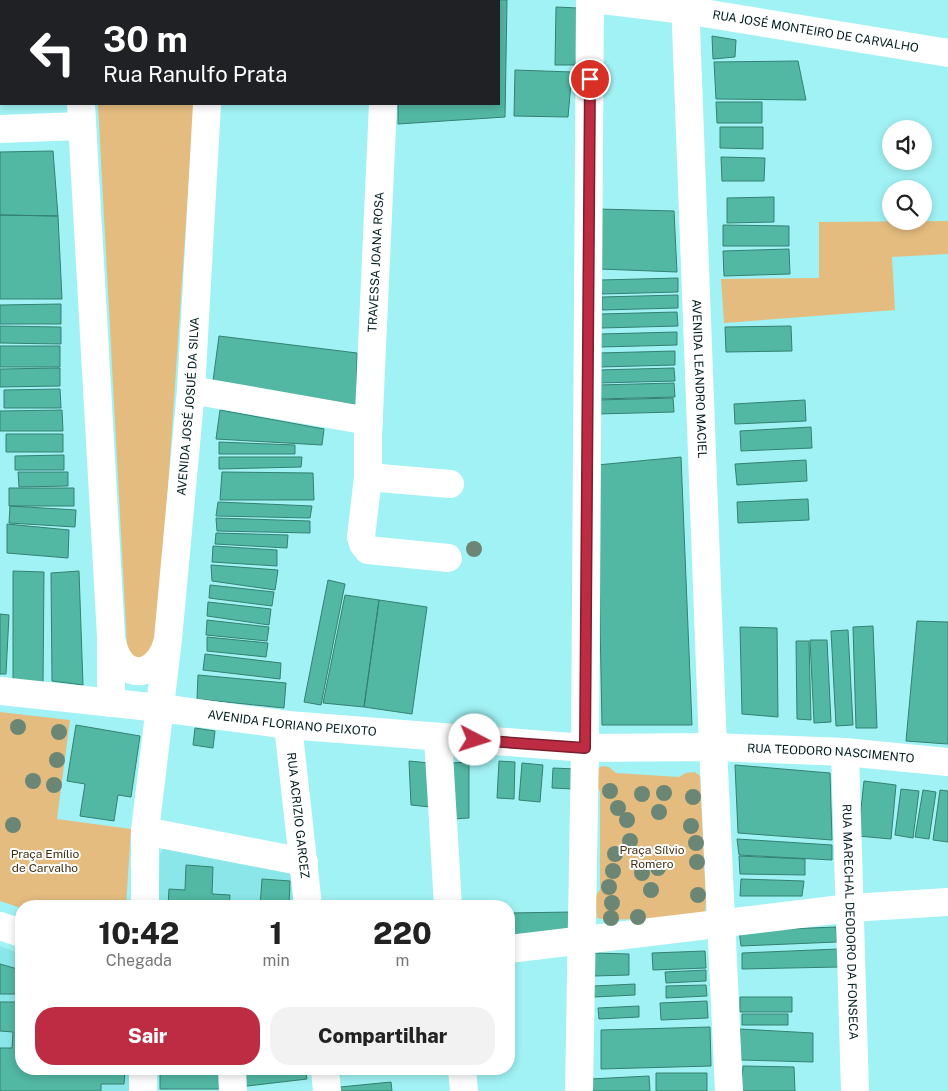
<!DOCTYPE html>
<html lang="pt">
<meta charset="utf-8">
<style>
:root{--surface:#fff;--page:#f2f2f2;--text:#222;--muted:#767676;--accent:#bd2c43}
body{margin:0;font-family:"Public Sans",sans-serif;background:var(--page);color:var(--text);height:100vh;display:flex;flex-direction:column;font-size:19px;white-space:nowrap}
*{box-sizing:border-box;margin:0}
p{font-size:16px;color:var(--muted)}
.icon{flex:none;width:28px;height:28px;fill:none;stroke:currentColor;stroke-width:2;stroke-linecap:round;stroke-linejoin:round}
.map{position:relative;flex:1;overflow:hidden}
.panel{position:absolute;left:15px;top:900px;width:500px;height:175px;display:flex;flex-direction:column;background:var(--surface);border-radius:20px;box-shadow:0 2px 8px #0003}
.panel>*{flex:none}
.banner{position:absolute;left:0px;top:0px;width:500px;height:105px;box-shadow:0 2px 8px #0003;background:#202124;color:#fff;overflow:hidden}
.tools{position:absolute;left:882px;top:120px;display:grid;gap:10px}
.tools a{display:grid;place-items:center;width:50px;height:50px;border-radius:50%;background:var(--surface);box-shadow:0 2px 8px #0003;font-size:25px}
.pin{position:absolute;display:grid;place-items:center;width:42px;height:42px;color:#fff;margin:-21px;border:2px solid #fff;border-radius:50%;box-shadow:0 1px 5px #0007}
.me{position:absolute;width:55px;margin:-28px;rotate:95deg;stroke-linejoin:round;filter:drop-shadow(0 0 4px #0008)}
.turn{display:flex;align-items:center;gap:18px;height:105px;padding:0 20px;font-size:22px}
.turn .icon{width:65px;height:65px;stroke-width:2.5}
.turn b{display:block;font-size:35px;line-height:42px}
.eta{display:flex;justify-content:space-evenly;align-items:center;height:85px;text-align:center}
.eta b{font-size:30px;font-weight:800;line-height:35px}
.cta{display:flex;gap:10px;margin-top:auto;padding:10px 20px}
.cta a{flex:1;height:58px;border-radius:20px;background:var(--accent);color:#fff;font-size:20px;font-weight:800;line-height:58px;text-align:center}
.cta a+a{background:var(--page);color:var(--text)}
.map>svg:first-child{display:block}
.built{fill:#8ae6e8}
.green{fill:#e4bc7f}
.building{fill:#52b8a3;stroke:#348071}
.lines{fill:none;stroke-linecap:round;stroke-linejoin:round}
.minor{stroke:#fff;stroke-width:28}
.major{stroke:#fff;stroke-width:28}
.tree{fill:#6c8676}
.route-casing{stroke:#7b1d2c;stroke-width:12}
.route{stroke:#bd2c43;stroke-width:9}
.labels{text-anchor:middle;stroke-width:4;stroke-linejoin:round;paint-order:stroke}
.street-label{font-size:12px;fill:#021b1c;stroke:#fff}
.park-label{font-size:12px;fill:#402e0f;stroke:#fff}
</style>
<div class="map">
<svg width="948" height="1091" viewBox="0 0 948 1091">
<rect width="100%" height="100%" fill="#a1f2f4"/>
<path class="built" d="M 164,848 L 285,861 L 297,876 L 297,906 L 158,906 L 160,854 Z
M 0,946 L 21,954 L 21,1069 L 132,1069 L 131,1091 L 0,1091 Z"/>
<path class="green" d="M 93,0 L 201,0 L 201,1 Z
M 98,104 L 194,104 L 157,651 L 152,659 L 133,658 L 127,646 Z
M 948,221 L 948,254 L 892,257 L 895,310 L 724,323 L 721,279 L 819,278 L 819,222 Z
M 0,712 L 70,720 L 57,819 L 131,829 L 126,906 L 21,908 L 0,901 Z
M 602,766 L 609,767 L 616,773 L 679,777 L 686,773 L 695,772 L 700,776 L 706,902 L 705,912 L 689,917 L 607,920 L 597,918 L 595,896 L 600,890 L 600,792 L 596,784 L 597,769 Z"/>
<path class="building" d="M 402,0 L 507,0 L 505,117 L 398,124 L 398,104 L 499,104 L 499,1 Z
M 556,7 L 578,8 L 576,65 L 555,65 Z
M 712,36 L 736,40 L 735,57 L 713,59 Z
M 798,61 L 806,100 L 716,99 L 714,62 Z
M 515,70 L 572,72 L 568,117 L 514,116 Z
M 716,102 L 762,102 L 762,123 L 717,123 Z
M 720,127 L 763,127 L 763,149 L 720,148 Z
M 53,151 L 58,216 L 0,215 L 0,152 Z
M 721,157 L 765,158 L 764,181 L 722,181 Z
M 774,197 L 774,222 L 727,223 L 727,198 Z
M 598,209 L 674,211 L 677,272 L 600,269 Z
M 0,215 L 58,216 L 62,299 L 0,299 Z
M 723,225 L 789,226 L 789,246 L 723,246 Z
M 789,249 L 790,274 L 724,276 L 723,251 Z
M 678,278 L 678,292 L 602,294 L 601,280 Z
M 678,295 L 678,308 L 602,310 L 602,297 Z
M 61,304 L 61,324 L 0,324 L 0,305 Z
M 677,312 L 678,326 L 601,328 L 601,314 Z
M 0,326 L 61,327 L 61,344 L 0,343 Z
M 791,326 L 792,351 L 726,352 L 725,327 Z
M 677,332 L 677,345 L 601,347 L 601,334 Z
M 219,336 L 357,353 L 357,405 L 213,381 Z
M 0,346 L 60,346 L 60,367 L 0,367 Z
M 675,351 L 675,365 L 599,367 L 599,353 Z
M 60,368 L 60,386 L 0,387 L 0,369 Z
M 674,368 L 675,381 L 599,383 L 598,370 Z
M 674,383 L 675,397 L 599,399 L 598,385 Z
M 60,389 L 61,408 L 4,408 L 4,390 Z
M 673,398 L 674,412 L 598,414 L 597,400 Z
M 805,400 L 806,421 L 735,424 L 734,404 Z
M 62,410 L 63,431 L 0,431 L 0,411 Z
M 220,410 L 324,429 L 322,445 L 216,439 Z
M 811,427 L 812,448 L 741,451 L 740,431 Z
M 6,434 L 63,434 L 63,452 L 6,452 Z
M 219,442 L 295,445 L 295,454 L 219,454 Z
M 64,455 L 64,470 L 15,470 L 15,456 Z
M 219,457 L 302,457 L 301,467 L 219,469 Z
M 681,457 L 692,725 L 602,725 L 597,465 Z
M 806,460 L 807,481 L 737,485 L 735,464 Z
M 18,472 L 68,472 L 68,486 L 19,487 Z
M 222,472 L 313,473 L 314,500 L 220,500 Z
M 9,488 L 74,488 L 74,506 L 9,506 Z
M 808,499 L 809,520 L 738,523 L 737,502 Z
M 218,502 L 312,506 L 310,518 L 216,516 Z
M 10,506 L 76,510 L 75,527 L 9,523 Z
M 216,518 L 310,521 L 310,533 L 217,531 Z
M 7,524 L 69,530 L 68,558 L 7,553 Z
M 216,533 L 288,535 L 287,548 L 215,544 Z
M 213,546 L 277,550 L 277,566 L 212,562 Z
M 211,565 L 278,570 L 275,590 L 212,581 Z
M 13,571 L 44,572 L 43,684 L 13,685 Z
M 79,571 L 83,685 L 52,681 L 51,573 Z
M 328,580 L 345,584 L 321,705 L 304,702 Z
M 210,585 L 274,592 L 272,606 L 209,598 Z
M 345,595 L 379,600 L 364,707 L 323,703 Z
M 379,600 L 427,607 L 412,714 L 364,707 Z
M 208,602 L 271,609 L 269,625 L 207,616 Z
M 0,614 L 9,615 L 6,674 L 0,674 Z
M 207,620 L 269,627 L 267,641 L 206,635 Z
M 917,621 L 948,622 L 948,744 L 906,741 Z
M 873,626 L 877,728 L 856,728 L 853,627 Z
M 740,627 L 777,628 L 778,717 L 742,714 Z
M 848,630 L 853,725 L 836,726 L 831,631 Z
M 207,637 L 268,643 L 266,657 L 207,651 Z
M 810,640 L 827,640 L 831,722 L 814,723 Z
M 796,641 L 809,641 L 811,720 L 797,719 Z
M 205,654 L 281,663 L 280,679 L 203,670 Z
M 198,675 L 286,683 L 284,708 L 197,699 Z
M 76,725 L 140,736 L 131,797 L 118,795 L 114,821 L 80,816 L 85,784 L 67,781 Z
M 195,728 L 215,731 L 213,748 L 193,745 Z
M 409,761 L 429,763 L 430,807 L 411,805 Z
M 499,761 L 515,762 L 514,799 L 497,798 Z
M 469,762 L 469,818 L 452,819 L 451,763 Z
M 522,763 L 543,765 L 540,802 L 519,800 Z
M 735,765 L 830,773 L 832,840 L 738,833 Z
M 553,768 L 575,769 L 573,789 L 552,788 Z
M 864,781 L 896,785 L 891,839 L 858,836 Z
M 901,789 L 919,791 L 913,838 L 895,835 Z
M 923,790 L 936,792 L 929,839 L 915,837 Z
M 940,790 L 948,791 L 948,842 L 933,840 Z
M 737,839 L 832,845 L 832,860 L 739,855 Z
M 739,856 L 805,859 L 805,875 L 740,874 Z
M 186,865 L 213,867 L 212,894 L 230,895 L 229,906 L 168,906 L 169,889 L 185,890 Z
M 262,879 L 290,881 L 289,906 L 260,906 Z
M 741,879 L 804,881 L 802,896 L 740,896 Z
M 572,912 L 571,936 L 509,940 L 509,913 Z
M 836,927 L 837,942 L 741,946 L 739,931 Z
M 838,949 L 839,967 L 742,969 L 742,953 Z
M 705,951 L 706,968 L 653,970 L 652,953 Z
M 594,953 L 629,954 L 629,975 L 594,976 Z
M 0,964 L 21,970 L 21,994 L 0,994 Z
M 706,970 L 706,981 L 666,983 L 665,972 Z
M 635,984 L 635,995 L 594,997 L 594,986 Z
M 706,985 L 707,996 L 666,998 L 666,986 Z
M 740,997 L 792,997 L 792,1012 L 740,1012 Z
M 707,1001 L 708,1018 L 661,1020 L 660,1003 Z
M 0,1002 L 21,1002 L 21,1069 L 125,1069 L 124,1084 L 101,1084 L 101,1091 L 0,1091 L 0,1048 L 12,1048 L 13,1032 L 0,1031 Z
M 639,1006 L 639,1017 L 599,1019 L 598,1008 Z
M 742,1014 L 788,1014 L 788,1025 L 742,1025 Z
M 710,1027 L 711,1066 L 601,1069 L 601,1030 Z
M 740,1029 L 813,1033 L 813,1062 L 741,1060 Z
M 743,1066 L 794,1067 L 795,1091 L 741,1091 Z
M 236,1069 L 305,1069 L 307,1079 L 239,1087 Z
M 336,1069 L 389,1069 L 389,1070 L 337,1075 Z
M 220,1073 L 221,1089 L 160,1089 L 160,1074 Z
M 656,1073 L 707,1073 L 707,1091 L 656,1091 Z
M 649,1076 L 650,1091 L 591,1091 L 590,1079 Z
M 391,1082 L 392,1091 L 340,1091 L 340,1087 Z"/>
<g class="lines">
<g class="minor">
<path d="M 80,0 L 80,1"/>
<path id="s1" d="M 602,0 L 685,10 L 948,53"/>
<path d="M 213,1 L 213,0"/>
<path d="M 388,1 L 388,0"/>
<path d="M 81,104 L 111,637 L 111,703"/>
<path d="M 383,104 L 368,436 L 368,477 L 361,537 L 363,544 L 368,550 L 448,558"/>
<path d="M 0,129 L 81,126"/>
<path d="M 191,390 L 369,421"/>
<path d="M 368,477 L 450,484"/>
<path d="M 111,639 C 113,645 114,652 118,658 C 134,684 161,668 167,643"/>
<path id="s2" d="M 288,725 L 308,906"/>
<path d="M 438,737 L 448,906"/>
<path id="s3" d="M 845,752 L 855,1091"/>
<path d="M 145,831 L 304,862"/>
<path id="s4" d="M 145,906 L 145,831 L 168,639 L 191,390 L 207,104"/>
<path d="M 0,926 L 21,933"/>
<path d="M 509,949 L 850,908 L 948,902"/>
<path d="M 232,1069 L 233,1091"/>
<path d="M 325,1069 L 327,1091"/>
<path d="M 462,1069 L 464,1091"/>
<path d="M 143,1091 L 143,1069"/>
<path d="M 579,1091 L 585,748 L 590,0"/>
</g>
<g class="major">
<path id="s5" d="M 685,0 L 713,747 L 729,1091"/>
<path id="s6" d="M 0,691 L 160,708 L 288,725 L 585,748 L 713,747 L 845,752 L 948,762"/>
</g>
</g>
<g class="tree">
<circle cx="474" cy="549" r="8"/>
<circle cx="18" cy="727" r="8"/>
<circle cx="59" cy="732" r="8"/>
<circle cx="57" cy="760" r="8"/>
<circle cx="33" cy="781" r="8"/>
<circle cx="54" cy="785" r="8"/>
<circle cx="610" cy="791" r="8"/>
<circle cx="664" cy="793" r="8"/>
<circle cx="642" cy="794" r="8"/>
<circle cx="693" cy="797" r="8"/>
<circle cx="618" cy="808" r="8"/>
<circle cx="659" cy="812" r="8"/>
<circle cx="627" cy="820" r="8"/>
<circle cx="13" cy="825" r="8"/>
<circle cx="691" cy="826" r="8"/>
<circle cx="630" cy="841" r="8"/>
<circle cx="696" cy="843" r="8"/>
<circle cx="615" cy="854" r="8"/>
<circle cx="697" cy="862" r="8"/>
<circle cx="658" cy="868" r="8"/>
<circle cx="613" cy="871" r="8"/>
<circle cx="642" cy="873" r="8"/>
<circle cx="609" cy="887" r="8"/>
<circle cx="651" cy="890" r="8"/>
<circle cx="698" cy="895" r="8"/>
<circle cx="612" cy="903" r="8"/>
<circle cx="638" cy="917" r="8"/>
<circle cx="611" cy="918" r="8"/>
</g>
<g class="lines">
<g class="route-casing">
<path id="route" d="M 475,740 L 585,748 L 590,79"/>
</g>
<use href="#route" class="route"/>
</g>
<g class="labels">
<g class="street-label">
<text dy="4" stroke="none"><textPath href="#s1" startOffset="216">RUA JOSÉ MONTEIRO DE CARVALHO</textPath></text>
<text transform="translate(376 262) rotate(-87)" y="4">TRAVESSA JOANA ROSA</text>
<text dy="4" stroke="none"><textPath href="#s5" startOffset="379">AVENIDA LEANDRO MACIEL</textPath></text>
<text dy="4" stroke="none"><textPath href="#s4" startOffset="502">AVENIDA JOSÉ JOSUÉ DA SILVA</textPath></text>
<text dy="4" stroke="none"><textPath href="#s6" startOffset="294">AVENIDA FLORIANO PEIXOTO</textPath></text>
<text dy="4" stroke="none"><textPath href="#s6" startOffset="834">RUA TEODORO NASCIMENTO</textPath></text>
<text dy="4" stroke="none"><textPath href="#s2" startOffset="91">RUA ACRIZIO GARCEZ</textPath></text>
<text dy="4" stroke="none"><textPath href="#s3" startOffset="170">RUA MARECHAL DEODORO DA FONSECA</textPath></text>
</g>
<g class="park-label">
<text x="652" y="854">Praça Sílvio<tspan x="652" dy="14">Romero</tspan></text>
<text x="45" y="858">Praça Emílio<tspan x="45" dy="14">de Carvalho</tspan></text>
</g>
</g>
</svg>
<div class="tools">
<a><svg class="icon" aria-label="sound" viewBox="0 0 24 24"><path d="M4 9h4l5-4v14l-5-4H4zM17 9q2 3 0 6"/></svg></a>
<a><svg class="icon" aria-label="search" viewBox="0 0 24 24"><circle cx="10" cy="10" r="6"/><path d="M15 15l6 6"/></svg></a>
</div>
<div class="pin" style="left:590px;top:79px;background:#d93025"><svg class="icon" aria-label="arrive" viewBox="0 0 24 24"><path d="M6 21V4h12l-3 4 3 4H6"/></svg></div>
<svg class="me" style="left:475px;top:740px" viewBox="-20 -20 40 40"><circle r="19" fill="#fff"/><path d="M0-13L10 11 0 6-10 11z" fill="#bd2c43"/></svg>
<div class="banner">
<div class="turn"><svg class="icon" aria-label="left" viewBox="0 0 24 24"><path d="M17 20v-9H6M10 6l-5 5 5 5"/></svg><div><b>30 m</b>Rua Ranulfo Prata</div></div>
</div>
<section class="panel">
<div class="eta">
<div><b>10:42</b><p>Chegada</p></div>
<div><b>1</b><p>min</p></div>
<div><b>220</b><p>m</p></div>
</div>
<div class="cta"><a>Sair</a><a>Compartilhar</a></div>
</section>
</div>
